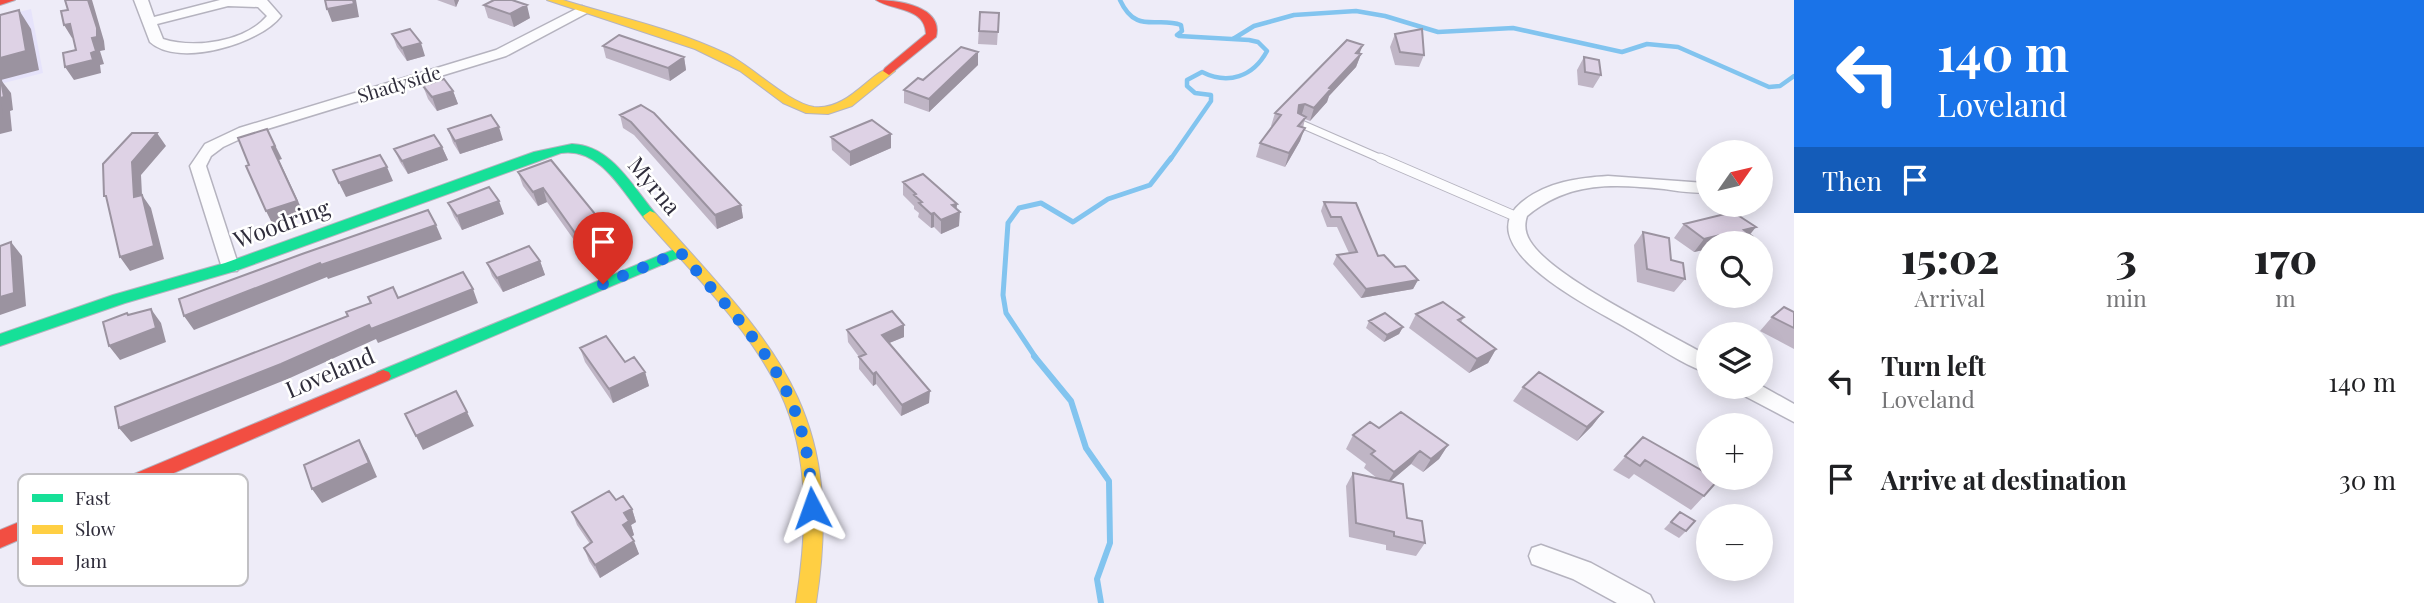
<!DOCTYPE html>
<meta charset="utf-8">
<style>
:root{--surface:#fff;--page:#f6f6f6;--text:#202124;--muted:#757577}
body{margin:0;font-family:"Playfair Display",serif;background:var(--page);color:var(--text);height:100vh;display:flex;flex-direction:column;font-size:26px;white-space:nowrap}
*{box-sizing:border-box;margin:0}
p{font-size:23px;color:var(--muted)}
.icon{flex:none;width:38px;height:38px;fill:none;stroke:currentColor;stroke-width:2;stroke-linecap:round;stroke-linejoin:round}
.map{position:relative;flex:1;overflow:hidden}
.panel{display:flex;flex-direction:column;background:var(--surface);width:630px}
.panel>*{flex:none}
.top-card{background:#1a73e8;color:#fff;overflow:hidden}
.needle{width:46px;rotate:56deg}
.buttons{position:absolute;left:1696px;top:140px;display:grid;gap:14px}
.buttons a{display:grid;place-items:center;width:77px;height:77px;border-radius:50%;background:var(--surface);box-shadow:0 4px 18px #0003;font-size:35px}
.pin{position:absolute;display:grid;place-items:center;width:60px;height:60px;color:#fff;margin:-72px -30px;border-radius:50% 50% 50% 0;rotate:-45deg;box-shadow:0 0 7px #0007}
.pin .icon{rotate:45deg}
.me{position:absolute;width:77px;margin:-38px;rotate:356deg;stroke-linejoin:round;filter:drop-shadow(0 0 5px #0008)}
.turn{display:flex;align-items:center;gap:24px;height:147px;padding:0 28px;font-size:32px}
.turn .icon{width:91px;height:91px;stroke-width:2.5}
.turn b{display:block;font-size:49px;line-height:60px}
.then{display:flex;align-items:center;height:66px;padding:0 28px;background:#0003;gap:14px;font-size:26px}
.eta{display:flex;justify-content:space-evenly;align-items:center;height:119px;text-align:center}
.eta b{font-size:42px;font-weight:800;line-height:49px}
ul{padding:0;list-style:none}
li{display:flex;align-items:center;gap:21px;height:98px;padding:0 28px}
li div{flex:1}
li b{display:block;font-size:26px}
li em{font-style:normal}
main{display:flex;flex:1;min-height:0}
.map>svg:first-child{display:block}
.built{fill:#e6e3fb}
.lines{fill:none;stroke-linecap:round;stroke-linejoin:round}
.stream-far2{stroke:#82c4ef;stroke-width:4.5}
.stream-far1{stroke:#82c4ef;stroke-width:5}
.stream{stroke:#82c4ef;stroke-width:6}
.lane-far1-casing{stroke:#b5b3bf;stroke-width:9}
.lane-casing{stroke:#b5b3bf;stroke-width:11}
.street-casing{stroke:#b5b3bf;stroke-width:3}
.fast-casing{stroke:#b5b3bf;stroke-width:2}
.slow-casing{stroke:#b5b3bf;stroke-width:2}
.jam-casing{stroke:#b5b3bf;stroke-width:2}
.lane-far1{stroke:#fcfcfe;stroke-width:7}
.lane{stroke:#fcfcfe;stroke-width:9}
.street{fill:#fcfcfe;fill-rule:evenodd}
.fast{fill:#16e098;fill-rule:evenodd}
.slow{fill:#ffcf43;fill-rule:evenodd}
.jam{fill:#f24e42;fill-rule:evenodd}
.wall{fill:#bfb5c5}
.shaded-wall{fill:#9b93a0}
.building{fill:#ded2e5;stroke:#9b93a0;stroke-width:2}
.route{stroke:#1a73e8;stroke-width:12;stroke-dasharray:0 21.6}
.labels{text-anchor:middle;stroke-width:5;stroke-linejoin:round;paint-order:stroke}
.far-street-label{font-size:19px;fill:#2f2d3b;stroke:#fff}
.street-label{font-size:23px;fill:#2f2d3b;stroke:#fff}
.key{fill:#fff;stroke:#c1c0c4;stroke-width:2}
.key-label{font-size:19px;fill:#2f2d3b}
</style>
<main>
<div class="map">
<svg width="1794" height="603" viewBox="0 0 1794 603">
<rect width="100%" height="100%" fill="#eeecf8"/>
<path class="built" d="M 31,9 L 43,73 L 0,84 L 0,17 Z"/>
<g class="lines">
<path class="stream-far2" d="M 1120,0 C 1136,35 1157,16 1181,25 L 1182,31 L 1177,35 L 1179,36 L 1249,40 L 1258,42 L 1267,51 C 1253,77 1228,85 1202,72 L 1187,80 L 1187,86 L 1195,93 L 1211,95 L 1211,101 L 1170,160
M 1233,39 L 1254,26 L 1294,15 L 1356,11 L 1385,16 L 1438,32 L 1513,28 L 1622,52 L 1647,44 L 1678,47 L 1769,87 L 1780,86 L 1794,76"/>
<path class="stream-far1" d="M 1036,358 L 1006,313 L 1003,295 L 1008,223 L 1019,208 L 1041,203 L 1073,222 L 1108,199 L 1150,185 L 1171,158"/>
<path class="stream" d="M 1034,356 L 1071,401 L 1086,448 L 1109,481 L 1110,543 L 1097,579 L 1101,603"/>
<g class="lane-far1-casing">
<path id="lane-far1" d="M 1299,123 L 1384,160"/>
</g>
<g class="lane-casing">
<path id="lane" d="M 1380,158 L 1517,217"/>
</g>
<g class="street-casing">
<path id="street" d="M 134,0 L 148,0 L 154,17 L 220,0 L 267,0 L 281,16 C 260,44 178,68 150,42 ZM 228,6 L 258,7 L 267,16 C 245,42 194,49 163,39 L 157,24 Z
M 582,6 L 589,10 L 587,13 L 506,56 L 251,134 L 223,147 L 211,156 L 206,166 L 239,267 L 237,271 L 223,271 L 190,166 L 205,144 L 239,128 L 496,50 Z
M 1608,176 L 1705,183 L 1708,184 L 1708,192 C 1694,194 1678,191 1664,189 C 1613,184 1569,181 1527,216 C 1524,225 1525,233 1530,241 C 1552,278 1667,332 1708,356 L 1708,373 C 1680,364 1653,343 1628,329 C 1597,310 1466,248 1522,202 C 1547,182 1577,178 1608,176 Z
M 1760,385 L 1794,404 L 1794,422 L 1739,393 L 1736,387 Z
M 1541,545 L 1591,563 L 1650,595 L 1654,603 L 1617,603 L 1573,579 L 1532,564 L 1529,556 L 1532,548 Z"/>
</g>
<g class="fast-casing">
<path id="fast" d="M 572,144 C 611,145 633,187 655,213 L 657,216 L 655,219 L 645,219 C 623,193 601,147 561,153 L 235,271 L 125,303 L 0,346 L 0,334 L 113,295 L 225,263 L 534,152 Z
M 680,247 L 685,249 L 687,252 L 685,255 L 389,380 L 377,380 L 375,376 L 377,372 Z"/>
</g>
<g class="slow-casing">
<path id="slow" d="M 547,0 L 563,0 C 618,17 675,29 727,54 C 753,67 788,103 814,107 C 850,111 874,66 893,68 L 895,71 L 852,106 L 828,114 L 806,113 L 783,103 L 740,71 L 695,49 Z
M 650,211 L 655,213 C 775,347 846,409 816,603 L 796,603 C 807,533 811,458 780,392 C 749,327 692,273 645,219 L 643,216 Z"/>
</g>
<g class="jam-casing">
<path id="jam" d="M 0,0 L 15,0 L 0,5 Z
M 876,0 C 897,0 944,6 936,37 L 889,75 L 883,71 L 885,68 L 926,34 C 925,7 893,11 876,0 Z
M 383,370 L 389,372 L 391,376 L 389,380 L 0,548 L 0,530 Z"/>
</g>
<use href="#lane-far1" class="lane-far1"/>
<use href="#lane" class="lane"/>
<use href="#street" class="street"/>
<use href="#fast" class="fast"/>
<use href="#slow" class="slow"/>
<use href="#jam" class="jam"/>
</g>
<path class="wall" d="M 437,0 L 459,0 L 456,7 Z
M 484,5 L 530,18 L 514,27 L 488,18 Z
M 980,12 L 999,13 L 997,45 L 978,44 Z
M 392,34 L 425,56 L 407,61 L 397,47 Z
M 1395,34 L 1424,55 L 1419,67 L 1395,65 L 1390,47 Z
M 603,46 L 684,57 L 686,70 L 670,81 L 606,58 Z
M 1360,54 L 1361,54 L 1356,67 L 1329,96 L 1327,102 L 1310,121 L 1305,119 L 1300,141 L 1285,167 L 1256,157 L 1260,143 L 1272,127 L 1271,126 L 1275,113 Z
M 1584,57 L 1601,75 L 1593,88 L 1578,85 L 1577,70 Z
M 978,65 L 929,112 L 904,103 L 904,90 L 923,80 Z
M 423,86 L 453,91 L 458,104 L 437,111 L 428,99 Z
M 641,105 L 741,205 L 743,218 L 717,229 L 634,135 L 623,128 L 620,115 Z
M 448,129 L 503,140 L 460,154 L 453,143 Z
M 831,137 L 891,148 L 850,166 L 832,150 Z
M 442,147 L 448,160 L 408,174 L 400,162 L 394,149 Z
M 551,160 L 617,250 L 589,261 L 547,202 L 538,206 L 523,186 L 518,172 Z
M 903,182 L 957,204 L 956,209 L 959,226 L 941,234 L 934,227 L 931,228 L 918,217 L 919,213 L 914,209 L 914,206 L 903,195 Z
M 1324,202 L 1356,203 L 1378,256 L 1418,280 L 1413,289 L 1361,298 L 1333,264 L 1337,255 L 1349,253 L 1337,227 L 1327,227 L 1321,211 Z
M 448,203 L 504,214 L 462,230 L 454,217 Z
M 1684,224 L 1750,235 L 1747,243 L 1708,243 L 1708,249 L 1694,252 L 1674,238 Z
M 1643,232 L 1671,260 L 1685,279 L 1674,292 L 1637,282 L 1634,245 Z
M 540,261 L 545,275 L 503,292 L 492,276 L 487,263 Z
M 1794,312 L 1794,349 L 1760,331 L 1772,317 Z
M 1416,314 L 1464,317 L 1461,322 L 1496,349 L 1488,363 L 1469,373 L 1409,328 Z
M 1369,321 L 1403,327 L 1399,334 L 1384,342 L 1366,328 Z
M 904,325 L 904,337 L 889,343 L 929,403 L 901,416 L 876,384 L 873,386 L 859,369 L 859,357 L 848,342 L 847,330 Z
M 580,348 L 625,362 L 645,372 L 649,386 L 613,403 L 585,362 Z
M 1523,387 L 1603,412 L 1592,426 L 1577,441 L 1513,401 Z
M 1379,428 L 1448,445 L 1439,459 L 1423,472 L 1411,464 L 1391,481 L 1407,518 L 1425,543 L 1416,556 L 1386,550 L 1386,545 L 1349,537 L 1346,486 L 1353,473 L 1377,478 L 1364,468 L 1366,464 L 1346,449 L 1353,435 Z
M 1643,437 L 1704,496 L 1691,510 L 1634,474 L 1629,479 L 1613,470 Z
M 616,500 L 632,509 L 636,522 L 631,525 L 634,535 L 631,537 L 639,554 L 600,578 L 589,561 L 584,548 L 590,544 L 577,525 L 572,512 Z
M 1680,512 L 1686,531 L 1679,538 L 1664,529 Z"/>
<path class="shaded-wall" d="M 88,0 L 92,0 L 104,41 L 105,50 L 100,51 L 104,64 L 100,65 L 101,73 L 74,80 L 65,67 L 91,53 Z
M 353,0 L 356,0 L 359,17 L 332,22 L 327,9 Z
M 454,0 L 459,0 L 456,7 Z
M 527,5 L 530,18 L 514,27 L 510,14 Z
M 19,10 L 31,29 L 39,70 L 1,80 L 11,93 L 13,110 L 10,111 L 12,131 L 0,134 L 0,58 Z
M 70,24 L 78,36 L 72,38 L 64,25 Z
M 421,43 L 425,56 L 407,61 L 402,48 Z
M 1363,45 L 1358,57 L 1361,54 L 1356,67 L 1329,96 L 1327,102 L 1310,121 L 1314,108 L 1356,53 Z
M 978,52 L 978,65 L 929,112 L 929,99 Z
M 684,57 L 686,70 L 670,81 L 668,68 Z
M 453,91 L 458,104 L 437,111 L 432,97 Z
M 1305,104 L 1301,117 L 1295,119 L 1299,105 Z
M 499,127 L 503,140 L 460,154 L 455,141 Z
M 1305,128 L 1300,141 L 1285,167 L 1289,153 Z
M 267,129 L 282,159 L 279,160 L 304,214 L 273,225 L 266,211 L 272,147 Z
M 157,133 L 166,146 L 141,175 L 142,195 L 151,208 L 164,259 L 130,271 L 120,257 L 134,197 L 132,162 Z
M 891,134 L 891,148 L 850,166 L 850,152 Z
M 442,147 L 448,160 L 408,174 L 402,161 Z
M 387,167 L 393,181 L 346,197 L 339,183 Z
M 543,188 L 547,202 L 538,206 L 533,192 Z
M 499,201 L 504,214 L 462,230 L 457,216 Z
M 957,204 L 956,214 L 960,212 L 959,226 L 941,234 L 941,220 L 952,205 Z
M 741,205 L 743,218 L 717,229 L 715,215 Z
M 934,213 L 934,227 L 931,228 L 931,214 Z
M 436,225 L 442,239 L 328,279 L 327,277 L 194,330 L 184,316 L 320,263 Z
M 1756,227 L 1748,237 L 1752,236 L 1747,243 L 1729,243 L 1744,230 Z
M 1720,235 L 1714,243 L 1708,243 L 1708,249 L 1694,252 L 1704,239 Z
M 613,236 L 617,250 L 589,261 L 585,247 Z
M 11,242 L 22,256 L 26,306 L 0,315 L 0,297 Z
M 540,261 L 545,275 L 503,292 L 497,278 Z
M 1418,280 L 1413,289 L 1361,298 L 1366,289 Z
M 473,289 L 478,303 L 378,343 L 376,339 L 290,378 L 131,442 L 119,428 L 369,325 Z
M 151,309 L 161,323 L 166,342 L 120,360 L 109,346 Z
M 904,325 L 904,337 L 882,346 L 882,335 Z
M 1403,327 L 1399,334 L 1384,342 L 1387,335 Z
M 1496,349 L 1488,363 L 1469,373 L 1477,359 Z
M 645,372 L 649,386 L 613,403 L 609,389 Z
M 876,372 L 876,384 L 873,386 L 873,374 Z
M 930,391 L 929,403 L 901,416 L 902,405 Z
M 467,412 L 474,426 L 423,450 L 416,436 Z
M 1603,412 L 1592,426 L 1577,441 L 1587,427 Z
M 359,440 L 367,454 L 377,477 L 322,503 L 312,489 Z
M 1448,445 L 1439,459 L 1423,472 L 1431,459 Z
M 1420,451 L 1411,464 L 1386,485 L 1394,472 Z
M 632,509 L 636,522 L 631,525 L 634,535 L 628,539 L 623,525 L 624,513 Z
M 634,541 L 639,554 L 600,578 L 595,565 Z"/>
<path class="building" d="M 65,0 L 88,0 L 97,28 L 97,37 L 92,38 L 96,51 L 91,53 L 93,60 L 65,67 L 63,53 L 76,50 L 70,24 L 64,25 L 61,11 L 68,10 Z
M 325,0 L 353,0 L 354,4 L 327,9 Z
M 494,0 L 512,0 L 527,5 L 510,14 L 484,5 Z
M 19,10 L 26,51 L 0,58 L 0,15 Z
M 980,12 L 999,13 L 998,32 L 979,31 Z
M 410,29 L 421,43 L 402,48 L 392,34 Z
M 1422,29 L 1424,55 L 1400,52 L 1395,34 Z
M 619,35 L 684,57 L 668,68 L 603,46 Z
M 1347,40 L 1363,45 L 1356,53 L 1361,54 L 1329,88 L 1331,89 L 1314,108 L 1305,104 L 1299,105 L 1298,113 L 1306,117 L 1298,126 L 1305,128 L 1289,153 L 1260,143 L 1281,115 L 1275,113 Z
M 961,47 L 978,52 L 929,99 L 904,90 L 918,78 L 923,80 Z
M 1584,57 L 1599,60 L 1601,75 L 1585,72 Z
M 444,79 L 453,91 L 432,97 L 423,86 Z
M 0,80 L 1,80 L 4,97 L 0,98 L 2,118 L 0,118 Z
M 641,105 L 654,113 L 741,205 L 715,215 L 631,122 L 620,115 Z
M 491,115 L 499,127 L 455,141 L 448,129 Z
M 872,120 L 891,134 L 850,152 L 831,137 Z
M 267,129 L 275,146 L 272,147 L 297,201 L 266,211 L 246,166 L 249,165 L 238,138 Z
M 132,133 L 157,133 L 132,162 L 134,197 L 142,195 L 154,246 L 120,257 L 106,196 L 104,196 L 103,164 Z
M 434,135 L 442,147 L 402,161 L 394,149 Z
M 380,155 L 387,167 L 339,183 L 333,170 Z
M 551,160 L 613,236 L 585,247 L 543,188 L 533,192 L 518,172 Z
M 923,174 L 957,204 L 952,205 L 960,212 L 941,220 L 934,213 L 931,214 L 919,203 L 922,202 L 914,195 L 916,194 L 903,182 Z
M 489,187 L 499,201 L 457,216 L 448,203 Z
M 1324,202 L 1356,203 L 1378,256 L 1384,255 L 1395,267 L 1405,266 L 1418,280 L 1366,289 L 1337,255 L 1357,252 L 1341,217 L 1331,217 Z
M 428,210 L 436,225 L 321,265 L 320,263 L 184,316 L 179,299 L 302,254 Z
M 1733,212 L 1756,227 L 1744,230 L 1752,236 L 1731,242 L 1720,235 L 1704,239 L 1684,224 Z
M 1643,232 L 1669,238 L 1671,260 L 1683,263 L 1685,279 L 1647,269 Z
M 11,242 L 14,293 L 0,297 L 0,246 Z
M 529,246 L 540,261 L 497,278 L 487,263 Z
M 463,272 L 473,289 L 371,329 L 369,325 L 281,364 L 119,428 L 115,407 L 348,316 L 346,312 L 371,303 L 368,297 L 393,287 L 398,298 Z
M 1443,302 L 1464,317 L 1458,320 L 1496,349 L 1477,359 L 1416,314 Z
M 1784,307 L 1794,312 L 1794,328 L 1772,317 Z
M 151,309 L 156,328 L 109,346 L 103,322 L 127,313 L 128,315 Z
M 892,311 L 904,325 L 882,335 L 930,391 L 902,405 L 876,372 L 873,374 L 859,357 L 866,354 L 847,330 Z
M 1385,313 L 1403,327 L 1387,335 L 1369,321 Z
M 606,336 L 625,362 L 634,357 L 645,372 L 609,389 L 580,348 Z
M 1539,372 L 1603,412 L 1587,427 L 1523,387 Z
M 456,391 L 467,412 L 416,436 L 405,414 Z
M 1401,412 L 1448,445 L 1431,459 L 1420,451 L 1394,472 L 1371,454 L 1375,451 L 1353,435 L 1370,422 L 1379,428 Z
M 1643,437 L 1708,474 L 1708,478 L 1714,478 L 1718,480 L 1704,496 L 1645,460 L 1640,466 L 1625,456 Z
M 359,440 L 369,463 L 312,489 L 304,465 Z
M 1353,473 L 1403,484 L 1407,518 L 1422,521 L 1425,543 L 1394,536 L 1394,532 L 1356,523 Z
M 609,491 L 616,500 L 623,496 L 632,509 L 624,513 L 629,521 L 623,525 L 634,541 L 595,565 L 584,548 L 592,542 L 572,512 Z
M 1680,512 L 1695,521 L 1686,531 L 1671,522 Z"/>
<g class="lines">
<path class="route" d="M 603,284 L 680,252 C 754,338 810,387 812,508"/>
</g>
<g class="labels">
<g class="far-street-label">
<text transform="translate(399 84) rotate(-17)" y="7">Shadyside</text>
</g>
<g class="street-label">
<text transform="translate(654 186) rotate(50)" y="8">Myrna</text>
<text transform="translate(282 224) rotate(-20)" y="8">Woodring</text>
<text transform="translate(330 373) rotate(-23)" y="8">Loveland</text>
</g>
</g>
<rect x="18" y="474" width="230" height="112" rx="10" class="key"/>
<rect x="32" y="494" width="31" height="8" fill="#16e098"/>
<rect x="32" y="525" width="31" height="9" fill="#ffcf43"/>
<rect x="32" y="557" width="31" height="8" fill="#f24e42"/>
<g class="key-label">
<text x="75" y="505">Fast</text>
<text x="75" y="536">Slow</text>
<text x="75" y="568">Jam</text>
</g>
</svg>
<div class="buttons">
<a><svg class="needle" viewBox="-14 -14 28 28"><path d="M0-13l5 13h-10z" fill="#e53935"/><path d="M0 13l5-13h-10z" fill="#757577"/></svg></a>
<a><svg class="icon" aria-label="search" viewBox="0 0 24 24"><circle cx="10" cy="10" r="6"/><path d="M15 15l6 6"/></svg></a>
<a><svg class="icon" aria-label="layers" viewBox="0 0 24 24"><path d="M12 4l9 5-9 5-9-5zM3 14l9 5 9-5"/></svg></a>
<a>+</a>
<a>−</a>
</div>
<div class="pin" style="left:603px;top:284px;background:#d93025"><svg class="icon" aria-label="arrive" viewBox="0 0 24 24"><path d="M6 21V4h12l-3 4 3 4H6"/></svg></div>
<svg class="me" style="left:812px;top:508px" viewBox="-20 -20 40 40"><path d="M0-17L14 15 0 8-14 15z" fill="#1a73e8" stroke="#fff" stroke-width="4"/></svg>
</div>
<section class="panel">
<div class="top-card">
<div class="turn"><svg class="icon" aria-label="left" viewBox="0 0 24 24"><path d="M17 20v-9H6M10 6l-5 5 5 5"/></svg><div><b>140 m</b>Loveland</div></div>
<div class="then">Then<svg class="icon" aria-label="arrive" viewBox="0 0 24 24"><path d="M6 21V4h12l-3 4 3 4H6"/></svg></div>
</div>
<div class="eta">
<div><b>15:02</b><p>Arrival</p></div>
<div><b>3</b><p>min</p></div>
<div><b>170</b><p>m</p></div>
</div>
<ul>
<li><svg class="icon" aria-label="left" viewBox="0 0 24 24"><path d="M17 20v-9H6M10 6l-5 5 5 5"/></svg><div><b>Turn left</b><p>Loveland</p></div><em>140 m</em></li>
<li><svg class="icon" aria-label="arrive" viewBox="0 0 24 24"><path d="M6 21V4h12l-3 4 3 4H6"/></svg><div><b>Arrive at destination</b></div><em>30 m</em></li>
</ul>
</section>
</main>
